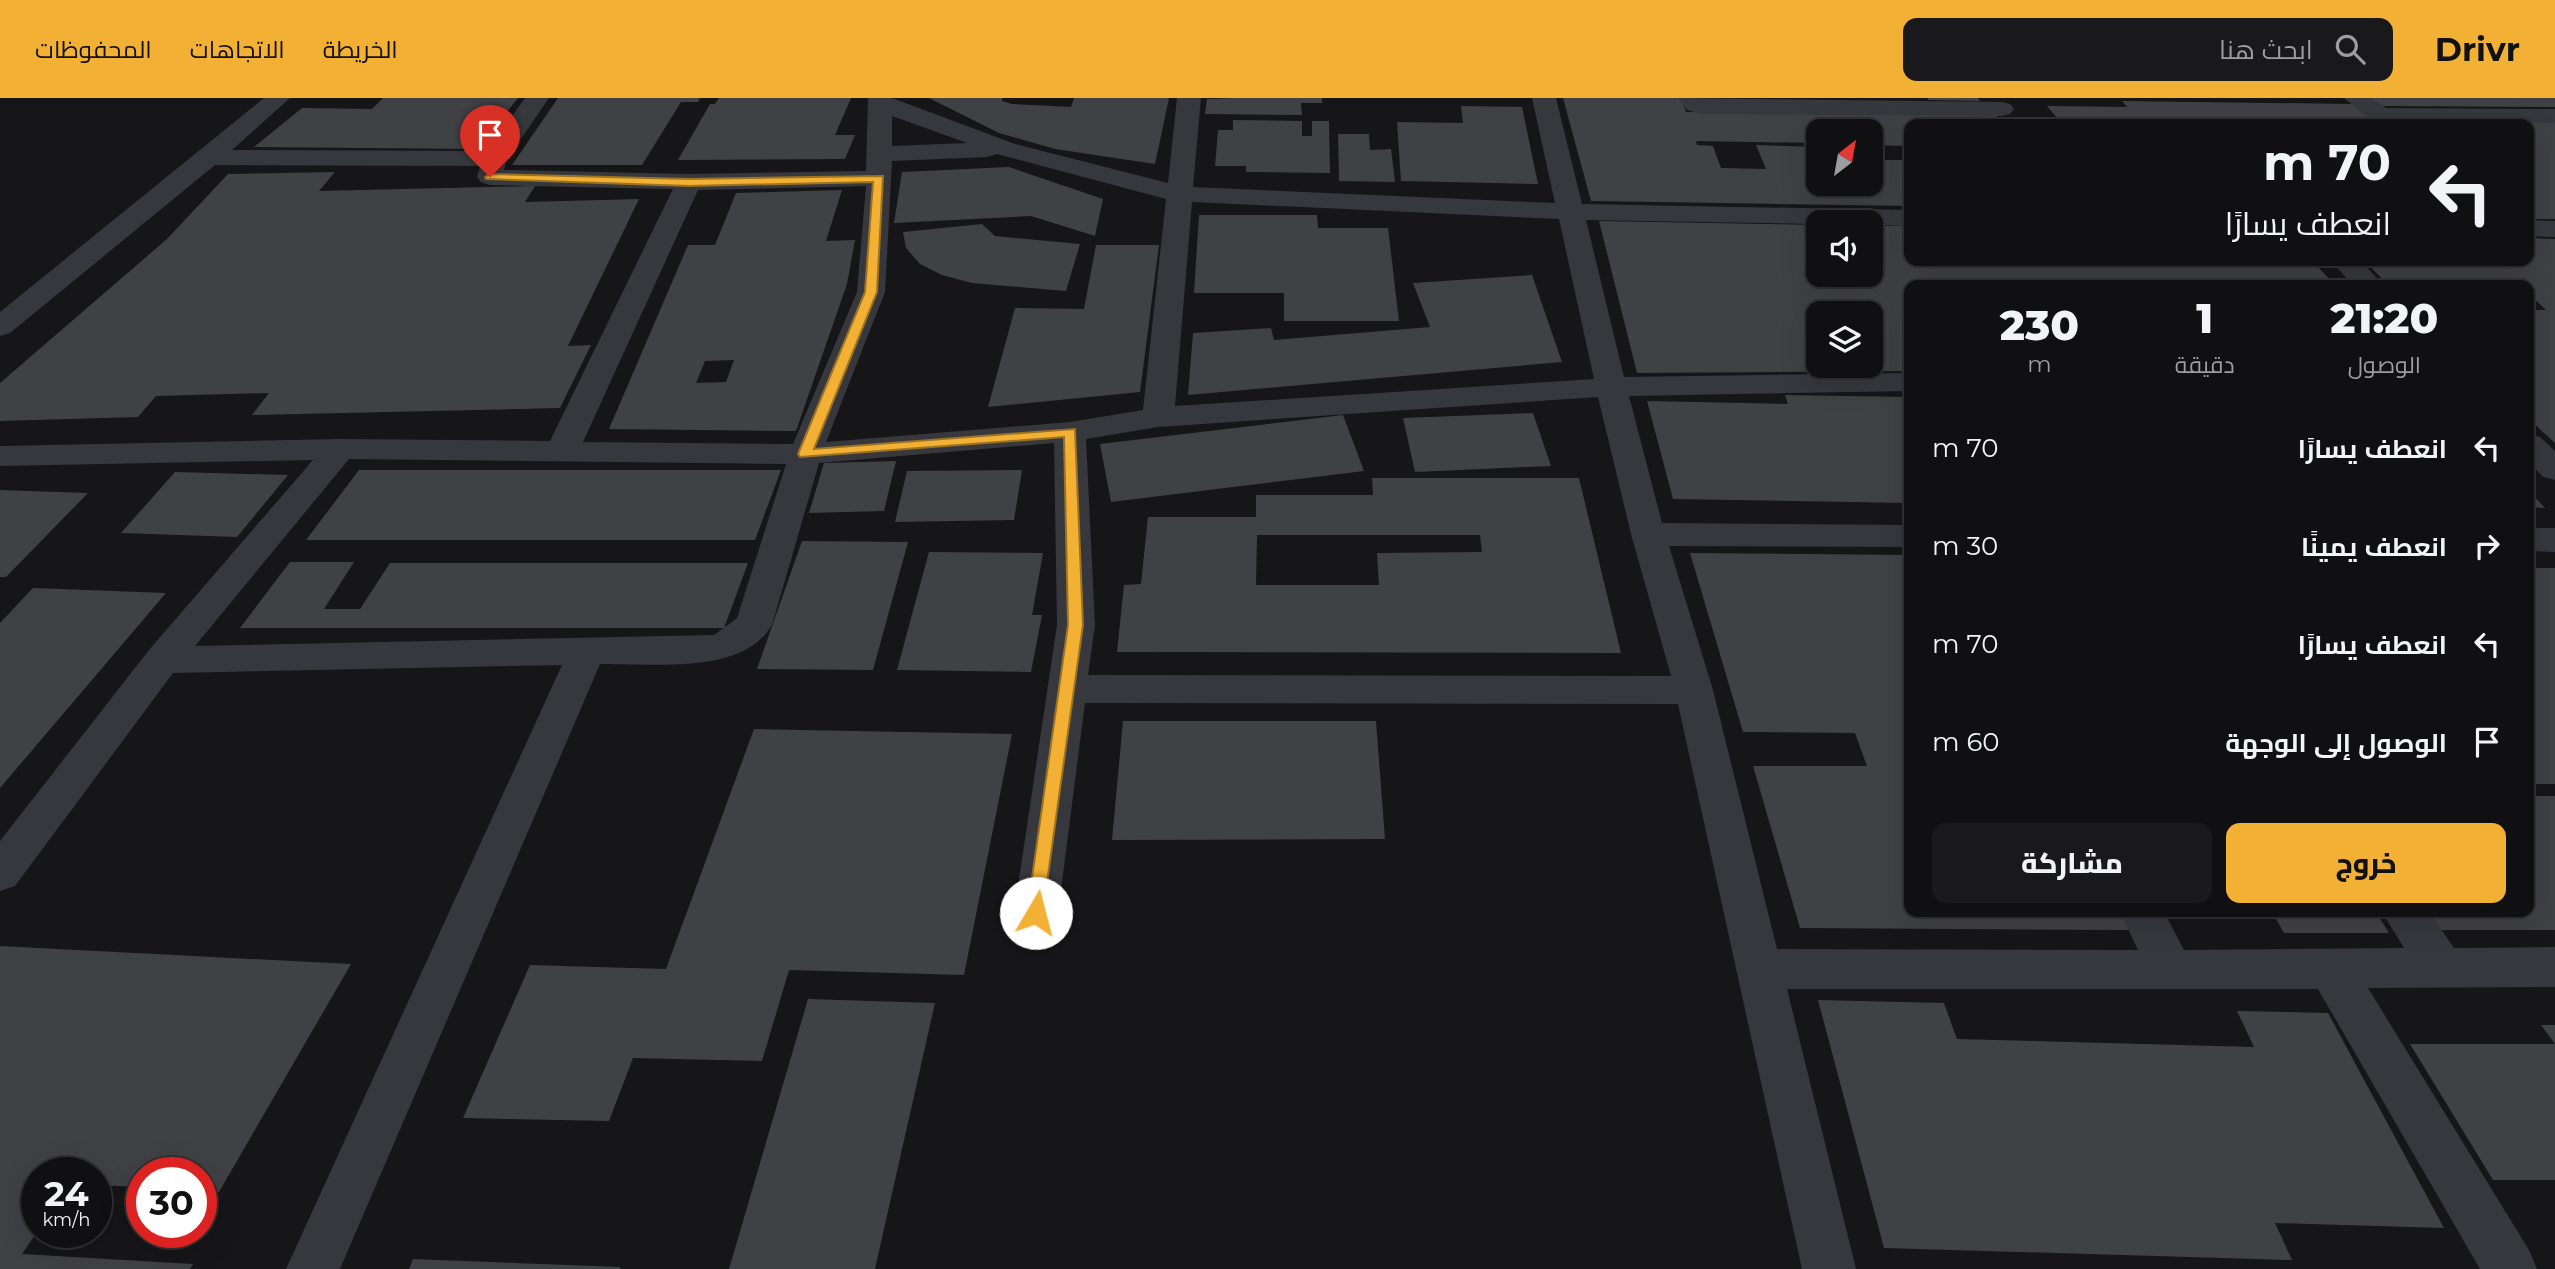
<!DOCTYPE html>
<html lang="ar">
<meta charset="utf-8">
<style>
:root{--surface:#101012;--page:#19191b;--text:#f1f3f6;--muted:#9c9d9f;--line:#303032;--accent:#f2b134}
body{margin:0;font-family:Montserrat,Cairo,sans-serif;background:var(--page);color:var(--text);direction:rtl;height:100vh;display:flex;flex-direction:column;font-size:26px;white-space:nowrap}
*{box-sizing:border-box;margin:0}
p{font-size:23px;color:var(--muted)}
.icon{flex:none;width:38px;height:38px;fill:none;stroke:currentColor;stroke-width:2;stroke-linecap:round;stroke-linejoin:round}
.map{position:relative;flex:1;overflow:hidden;direction:ltr}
.side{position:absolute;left:1904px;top:182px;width:630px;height:637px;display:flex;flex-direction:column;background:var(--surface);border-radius:14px;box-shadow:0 7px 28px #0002,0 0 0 2px var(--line);direction:rtl}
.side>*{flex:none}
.top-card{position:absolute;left:1904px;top:21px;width:630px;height:147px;border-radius:14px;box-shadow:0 7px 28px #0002,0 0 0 2px var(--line);direction:rtl;background:#101012;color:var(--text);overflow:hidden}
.needle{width:46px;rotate:31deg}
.controls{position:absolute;left:1806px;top:21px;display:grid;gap:14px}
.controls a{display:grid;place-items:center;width:77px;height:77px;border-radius:14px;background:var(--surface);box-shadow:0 7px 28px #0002,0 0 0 2px var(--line);font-size:35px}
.speed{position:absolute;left:21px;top:1059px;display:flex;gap:14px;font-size:35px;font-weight:700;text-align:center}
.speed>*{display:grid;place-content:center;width:91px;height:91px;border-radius:50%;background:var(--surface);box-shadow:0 7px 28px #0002,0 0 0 2px var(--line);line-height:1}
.speed small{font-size:18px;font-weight:400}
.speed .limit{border:10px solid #d22;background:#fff;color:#111}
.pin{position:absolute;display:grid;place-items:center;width:60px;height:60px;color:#fff;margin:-72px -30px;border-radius:50% 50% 50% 0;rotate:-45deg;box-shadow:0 0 7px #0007}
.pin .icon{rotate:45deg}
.me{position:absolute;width:77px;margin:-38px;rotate:8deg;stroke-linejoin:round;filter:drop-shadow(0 0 5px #0008)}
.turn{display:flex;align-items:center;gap:24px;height:147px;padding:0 28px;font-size:32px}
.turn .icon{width:91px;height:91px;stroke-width:2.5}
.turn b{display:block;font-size:49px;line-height:60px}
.eta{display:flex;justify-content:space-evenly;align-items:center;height:119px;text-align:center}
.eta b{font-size:42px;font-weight:800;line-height:49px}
.action{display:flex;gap:14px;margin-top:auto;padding:14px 28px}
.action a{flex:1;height:80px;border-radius:14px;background:var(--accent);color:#111;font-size:28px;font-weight:800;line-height:80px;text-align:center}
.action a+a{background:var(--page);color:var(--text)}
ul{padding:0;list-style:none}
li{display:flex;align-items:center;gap:21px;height:98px;padding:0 28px}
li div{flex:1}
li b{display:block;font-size:26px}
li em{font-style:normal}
header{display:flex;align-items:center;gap:42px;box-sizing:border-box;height:98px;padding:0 35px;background:var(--accent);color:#111}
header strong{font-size:33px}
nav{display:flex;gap:38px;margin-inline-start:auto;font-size:24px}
.search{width:490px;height:63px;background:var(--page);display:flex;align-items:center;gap:18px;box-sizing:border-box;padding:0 24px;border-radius:14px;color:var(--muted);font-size:26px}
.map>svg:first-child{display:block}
.building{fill:#404145;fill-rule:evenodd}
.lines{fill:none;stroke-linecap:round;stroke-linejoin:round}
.minor{fill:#37383d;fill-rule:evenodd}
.route{fill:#f2b134;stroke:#9d7322;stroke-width:2}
</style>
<header>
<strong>Drivr</strong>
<div class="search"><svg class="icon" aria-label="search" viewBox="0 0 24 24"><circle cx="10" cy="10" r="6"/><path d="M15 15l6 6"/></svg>ابحث هنا</div>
<nav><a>الخريطة</a><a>الاتجاهات</a><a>المحفوظات</a></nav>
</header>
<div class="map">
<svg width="2555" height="1171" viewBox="0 0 2555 1171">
<rect width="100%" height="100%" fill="#161618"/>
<path class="building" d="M 383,0 L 518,0 L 477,51 L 254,49 L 302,10 L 372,11 Z
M 558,0 L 700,0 L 698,4 L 681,4 L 642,67 L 512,67 Z
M 719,0 L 851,0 L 835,37 L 855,37 L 845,61 L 678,62 L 710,6 L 715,6 Z
M 929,0 L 1002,0 L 1002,3 L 1012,6 L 1071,9 L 1074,0 L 1169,0 L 1155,66 L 1055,51 L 999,35 Z
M 1235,0 L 1322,0 L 1322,5 L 1301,5 L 1302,17 L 1205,16 L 1207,1 Z
M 1563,0 L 1681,0 L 1686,14 L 1996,17 L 2002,26 L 1909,26 L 1909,48 L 1871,47 L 1871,33 L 1818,33 L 1818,45 L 1696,43 L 1697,47 L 1713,48 L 1721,70 L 1766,71 L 1756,47 L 1818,49 L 1818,86 L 1871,86 L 1871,62 L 1909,62 L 1909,108 L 1591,103 Z
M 1928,0 L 1978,0 L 1980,3 L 1928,2 Z
M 2367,0 L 2555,0 L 2555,9 L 2377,8 Z
M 2122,3 L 2354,6 L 2377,26 L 2062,26 L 2047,8 L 2127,9 Z
M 1461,8 L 1522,9 L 1538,86 L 1401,83 L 1397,24 L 1463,25 Z
M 1233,22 L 1302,23 L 1302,38 L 1312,38 L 1312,23 L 1329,23 L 1330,75 L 1246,74 L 1246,68 L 1215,68 L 1218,32 L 1233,32 Z
M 2529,24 L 2555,24 L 2555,121 L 2529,121 Z
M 1338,36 L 1369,36 L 1370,52 L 1391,51 L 1395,84 L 1339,83 Z
M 1009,69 L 1103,101 L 1095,138 L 1031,118 L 894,125 L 902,74 Z
M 335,74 L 319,93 L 535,88 L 525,104 L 639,101 L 568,248 L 591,247 L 560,310 L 252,317 L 269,295 L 156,298 L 138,319 L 0,323 L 0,285 L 167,141 L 228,76 Z
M 842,92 L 826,143 L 855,142 L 847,186 L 796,333 L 609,331 L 688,147 L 715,147 L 736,95 ZM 734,262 L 726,284 L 696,285 L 705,263 Z
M 1199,117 L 1317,117 L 1318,130 L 1388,130 L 1399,223 L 1284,223 L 1284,195 L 1194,195 Z
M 1599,123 L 1818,127 L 1818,177 L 1871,177 L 1871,128 L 1909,128 L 1909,163 L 2312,163 L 2335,187 L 1909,187 L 1909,273 L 1637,275 ZM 1818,215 L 1871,215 L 1871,268 L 1818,268 Z
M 982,126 L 995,138 L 1080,146 L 1066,193 L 972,185 L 942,177 L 920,166 L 906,150 L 903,134 Z
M 2529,140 L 2555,141 L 2555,345 L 2529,321 L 2529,212 L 2546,212 L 2529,196 L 2529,187 L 2388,187 L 2365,163 L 2529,163 Z
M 1096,147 L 1159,147 L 1140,294 L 988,309 L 1015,210 L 1084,211 Z
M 1532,177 L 1562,264 L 1188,297 L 1193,235 L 1271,230 L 1274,242 L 1430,229 L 1413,185 Z
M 1785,297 L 1909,299 L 1909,405 L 1673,401 L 1647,303 L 1788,306 Z
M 1533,315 L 1551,368 L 1415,374 L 1403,320 Z
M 1343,317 L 1364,373 L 1111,404 L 1100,346 Z
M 896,363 L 884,413 L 809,415 L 824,365 Z
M 359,372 L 781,372 L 755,442 L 306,442 Z
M 1022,372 L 1014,422 L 895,424 L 907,373 Z
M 175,374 L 288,377 L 237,439 L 121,435 Z
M 1372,380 L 1579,380 L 1621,555 L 1117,554 L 1124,487 L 1141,486 L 1148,419 L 1256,419 L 1256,397 L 1373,397 ZM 1257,437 L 1480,437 L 1482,454 L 1377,455 L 1379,487 L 1256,487 Z
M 0,392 L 88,395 L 6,479 L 0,479 Z
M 2529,393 L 2545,410 L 2529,409 Z
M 802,443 L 908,444 L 873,572 L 757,571 Z
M 929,454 L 1043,455 L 1032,517 L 1042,517 L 1031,574 L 897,572 Z
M 1690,455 L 1909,457 L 1909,814 L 2120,814 L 2129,832 L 1800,830 L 1753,668 L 1867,668 L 1855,635 L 1743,634 Z
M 290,464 L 354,464 L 324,511 L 360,511 L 390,465 L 748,465 L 724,530 L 240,530 Z
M 2529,470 L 2555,470 L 2555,686 L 2529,686 Z
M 33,490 L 166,495 L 0,690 L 0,525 Z
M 1123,623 L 1376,623 L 1385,741 L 1112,742 Z
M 754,631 L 1012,636 L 964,877 L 789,872 L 762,963 L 633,960 L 609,1023 L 463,1020 L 530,867 L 666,871 Z
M 2529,698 L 2555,698 L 2555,832 L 2437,832 L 2425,814 L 2529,814 Z
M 2272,814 L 2376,814 L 2389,835 L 2284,835 Z
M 0,848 L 351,866 L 219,1094 L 201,1093 L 201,1074 L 142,1074 L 142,1089 L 96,1087 L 96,1074 L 37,1074 L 37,1134 L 22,1156 L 193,1166 L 190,1171 L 0,1171 Z
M 808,901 L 935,905 L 875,1171 L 729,1171 Z
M 1818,902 L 1944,905 L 1957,941 L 2254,949 L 2237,913 L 2328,915 L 2444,1130 L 2275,1125 L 2292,1162 L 1884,1150 Z
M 2541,927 L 2555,927 L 2555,946 Z
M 2410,946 L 2555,946 L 2555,1082 L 2493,1082 Z
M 413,1161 L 620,1169 L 620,1171 L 409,1171 Z"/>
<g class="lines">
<path class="minor" d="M 264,0 L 290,0 L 232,52 L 487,53 L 525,0 L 549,0 L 507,61 L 504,72 L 689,76 L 866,73 L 868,0 L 892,0 L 1015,46 L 1168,85 L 1177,0 L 1201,0 L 1193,89 L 1555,105 L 1532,0 L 1556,0 L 1582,106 L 1909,112 L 1909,128 L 1871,127 L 1871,124 L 1818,124 L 1818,126 L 1586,122 L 1624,279 L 1909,275 L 1909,293 L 1629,298 L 1662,425 L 1909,427 L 1909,449 L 1669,448 L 1713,592 L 1777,851 L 2138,852 L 2120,814 L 2164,814 L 2184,852 L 2404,850 L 2382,814 L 2429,814 L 2454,850 L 2555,849 L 2555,889 L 2368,890 L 2529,1152 L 2537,1171 L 2480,1171 L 2318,891 L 1787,891 L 1856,1171 L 1802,1171 L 1678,606 L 1085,605 L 1058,815 L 1052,828 L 1036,834 L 1020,828 L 1014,815 L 1057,527 L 1054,345 L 819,365 L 772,527 C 742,578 652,565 600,566 L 340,1171 L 286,1171 L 562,567 L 173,575 L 15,788 L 0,793 L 0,743 L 149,552 L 313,362 L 0,368 L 0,348 L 340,341 L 550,343 L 673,91 L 490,87 L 481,84 L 477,79 L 480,68 L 215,67 L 10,235 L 0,238 L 0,214 ZM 892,18 L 967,45 L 892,48 ZM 997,56 L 1166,101 L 1143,312 L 1070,324 L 826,344 L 885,194 L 892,63 L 987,59 ZM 866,88 L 857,194 L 793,346 L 583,344 L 698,92 ZM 1192,104 L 1559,121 L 1594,281 L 1175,308 ZM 1598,299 L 1631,436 L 1671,578 L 1088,577 L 1095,527 L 1086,341 L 1158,329 ZM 349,361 L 786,366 L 737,520 L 714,537 L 195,548 Z
M 1678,0 L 2002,4 L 2010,6 L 2014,11 L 2010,16 L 2002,18 L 1702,16 L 1687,12 Z
M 2344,0 L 2371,0 L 2386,10 L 2555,11 L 2555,25 L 2384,24 L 2367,19 Z
M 2529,122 L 2555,123 L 2555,139 L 2529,138 Z
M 2331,163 L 2361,163 L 2383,187 L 2353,187 Z
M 2529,336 L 2540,339 L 2555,353 L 2555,382 L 2543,379 L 2529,364 Z
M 2529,430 L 2555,430 L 2555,454 L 2529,453 Z"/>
</g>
<path class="route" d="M 490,76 L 689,81 L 883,78 L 877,194 L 814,351 L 1075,331 L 1083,527 L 1042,820 L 1036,823 L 1030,820 L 1027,815 L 1068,527 L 1064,339 L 800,359 L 798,356 L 865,194 L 873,84 L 689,88 L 486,81 L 485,79 Z"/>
</svg>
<div class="controls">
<a><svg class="needle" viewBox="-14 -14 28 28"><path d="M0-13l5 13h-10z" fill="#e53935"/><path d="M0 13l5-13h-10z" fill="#9c9d9f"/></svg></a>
<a><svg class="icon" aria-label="sound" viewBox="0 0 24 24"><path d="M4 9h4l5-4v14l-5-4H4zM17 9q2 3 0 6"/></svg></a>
<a><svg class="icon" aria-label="layers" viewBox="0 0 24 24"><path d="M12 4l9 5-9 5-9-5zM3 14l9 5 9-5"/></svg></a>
</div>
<div class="speed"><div>24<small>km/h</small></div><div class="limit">30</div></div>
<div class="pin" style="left:490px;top:79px;background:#d93025"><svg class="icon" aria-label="arrive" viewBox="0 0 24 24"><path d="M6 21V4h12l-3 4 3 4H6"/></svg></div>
<svg class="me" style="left:1036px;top:815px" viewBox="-20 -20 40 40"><circle r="19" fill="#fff"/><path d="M0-13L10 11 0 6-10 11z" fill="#f2b134"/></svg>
<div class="top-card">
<div class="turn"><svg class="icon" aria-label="left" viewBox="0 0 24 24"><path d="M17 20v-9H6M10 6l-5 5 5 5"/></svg><div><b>70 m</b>انعطف يسارًا</div></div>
</div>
<section class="side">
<div class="eta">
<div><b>21:20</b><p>الوصول</p></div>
<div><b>1</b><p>دقيقة</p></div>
<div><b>230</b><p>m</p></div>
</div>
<ul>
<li><svg class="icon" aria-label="left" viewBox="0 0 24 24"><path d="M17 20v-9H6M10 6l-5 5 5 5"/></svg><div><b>انعطف يسارًا</b></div><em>70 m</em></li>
<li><svg class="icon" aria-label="right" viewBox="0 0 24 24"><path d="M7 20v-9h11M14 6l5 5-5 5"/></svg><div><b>انعطف يمينًا</b></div><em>30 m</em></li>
<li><svg class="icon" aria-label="left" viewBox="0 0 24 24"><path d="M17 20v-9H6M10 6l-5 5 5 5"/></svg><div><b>انعطف يسارًا</b></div><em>70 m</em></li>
<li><svg class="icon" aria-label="arrive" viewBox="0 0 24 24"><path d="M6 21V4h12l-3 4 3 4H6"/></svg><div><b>الوصول إلى الوجهة</b></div><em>60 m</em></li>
</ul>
<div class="action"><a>خروج</a><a>مشاركة</a></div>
</section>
</div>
